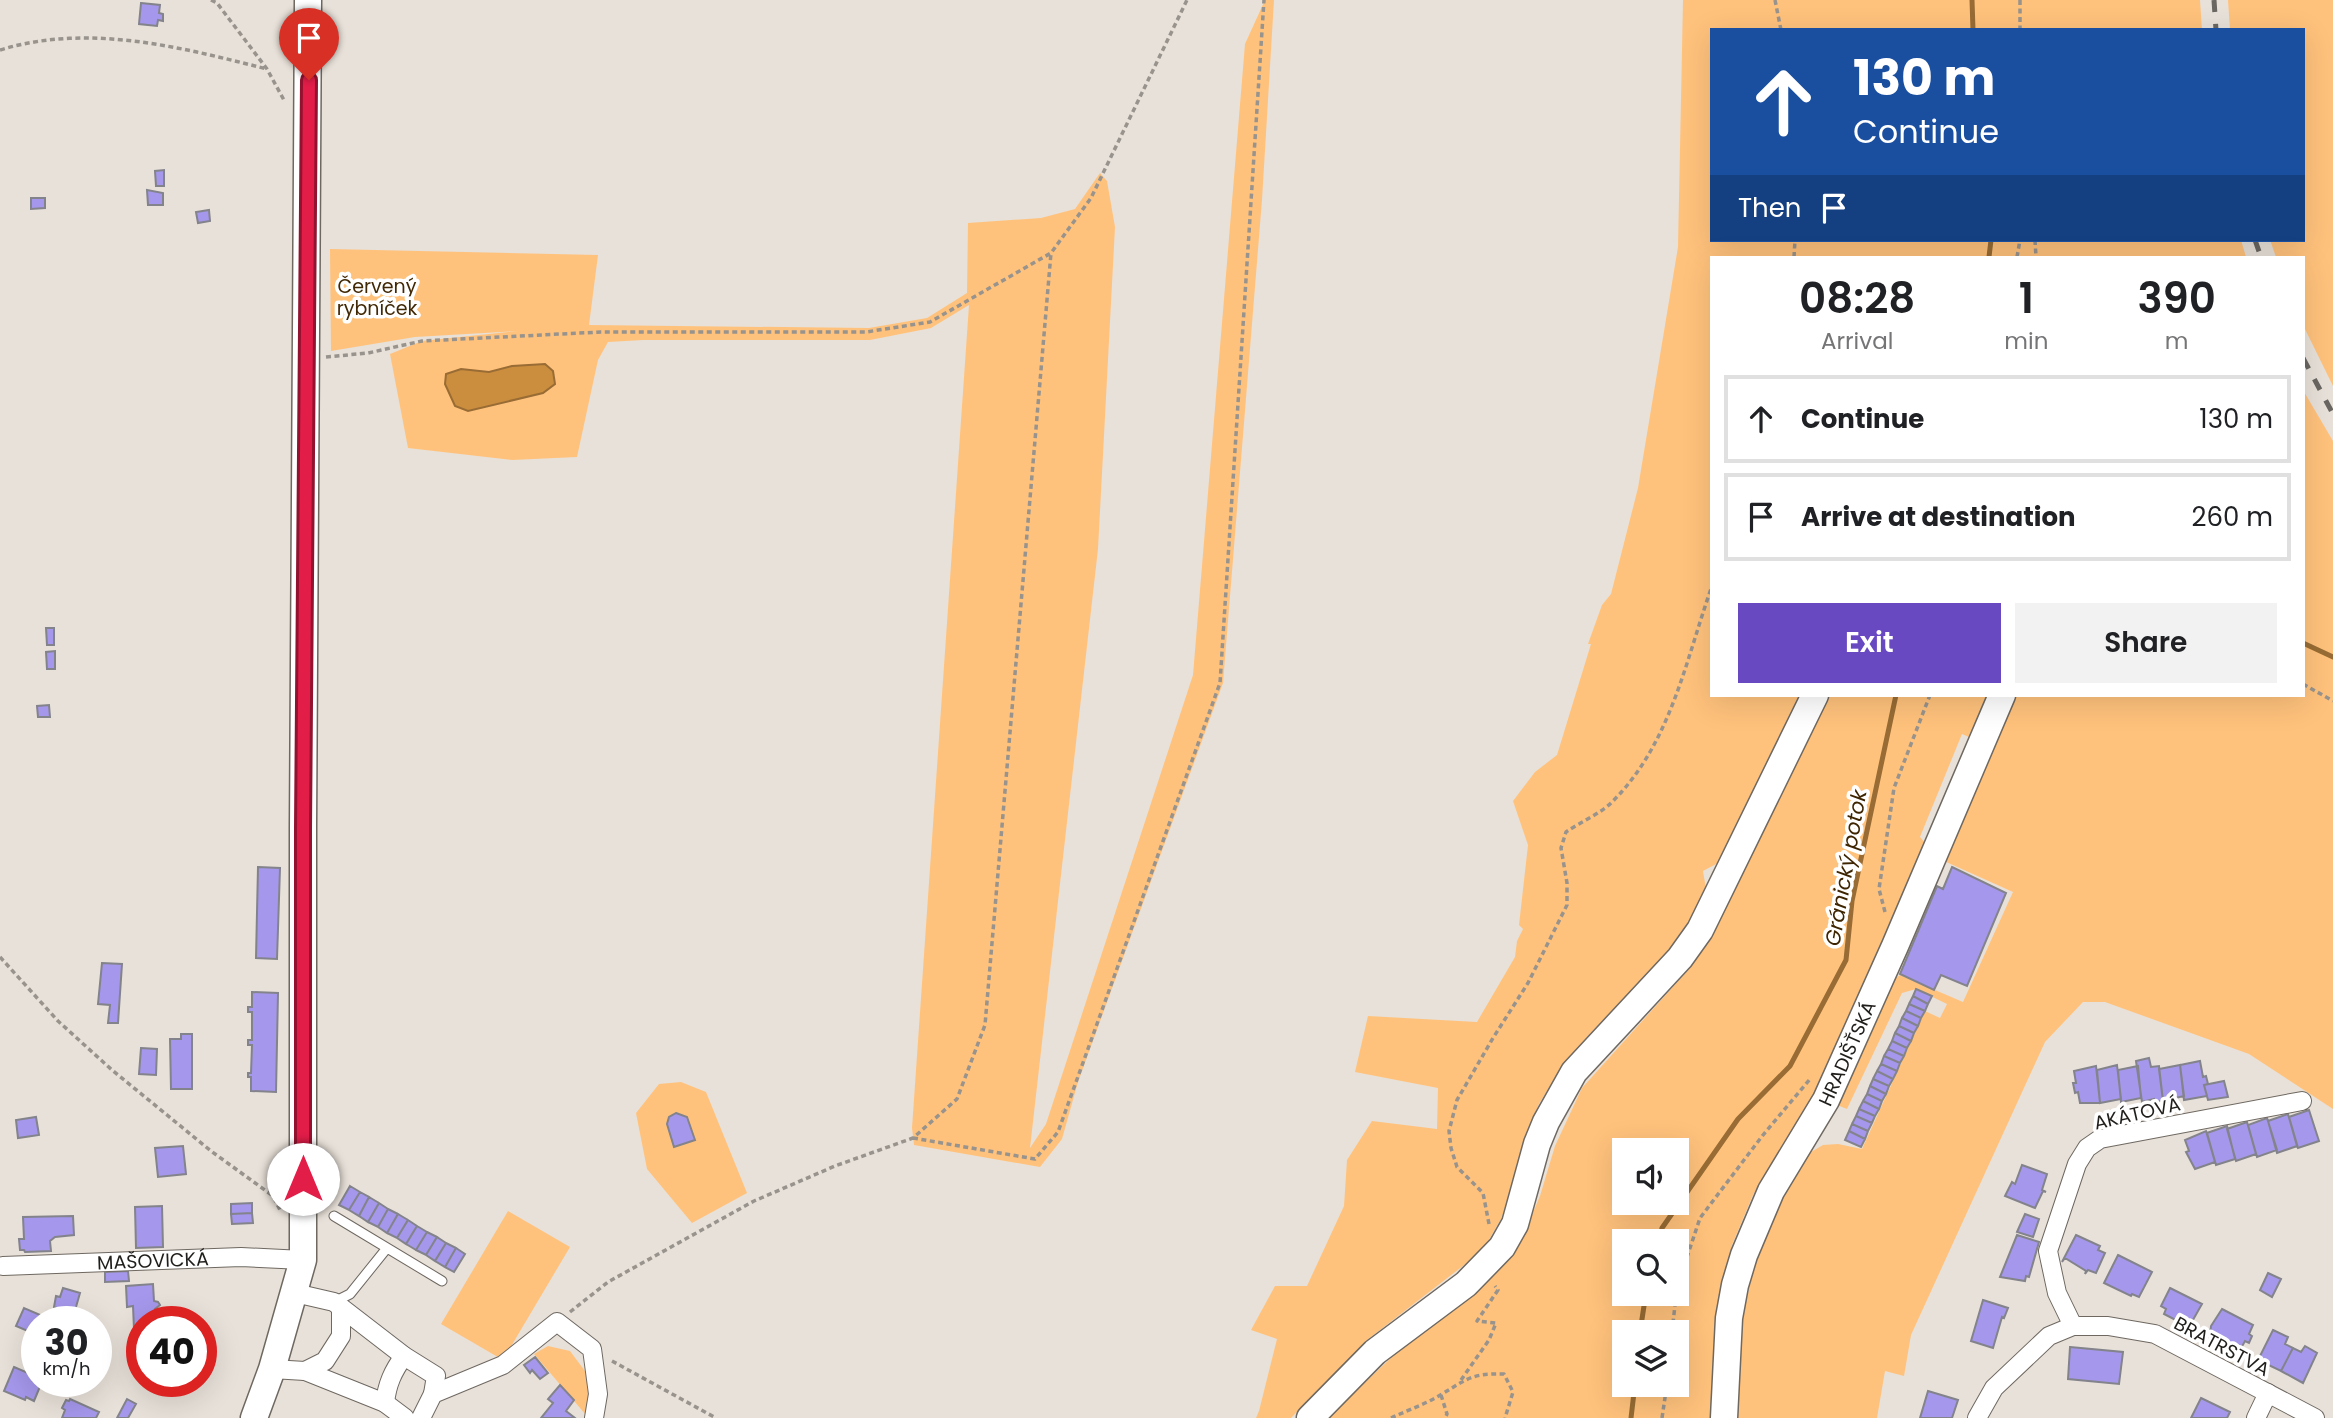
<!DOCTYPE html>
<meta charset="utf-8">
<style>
:root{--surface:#fff;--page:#f2f2f2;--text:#202124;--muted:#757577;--line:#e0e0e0;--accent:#6949c2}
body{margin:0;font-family:Poppins,sans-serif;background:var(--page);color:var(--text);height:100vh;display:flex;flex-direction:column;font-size:26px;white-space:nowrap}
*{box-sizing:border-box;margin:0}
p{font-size:23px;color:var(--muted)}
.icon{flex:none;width:38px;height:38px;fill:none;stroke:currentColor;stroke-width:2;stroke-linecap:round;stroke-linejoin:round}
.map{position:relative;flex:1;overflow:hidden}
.details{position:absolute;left:1710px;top:256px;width:595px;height:441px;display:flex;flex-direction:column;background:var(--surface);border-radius:0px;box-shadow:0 7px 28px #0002}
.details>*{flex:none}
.hud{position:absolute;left:1710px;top:28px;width:595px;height:214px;border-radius:0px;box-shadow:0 7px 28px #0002;background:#1a4fa0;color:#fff;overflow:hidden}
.buttons{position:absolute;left:1612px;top:1138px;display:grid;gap:14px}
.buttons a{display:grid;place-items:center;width:77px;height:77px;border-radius:0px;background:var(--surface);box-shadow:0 7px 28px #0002;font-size:35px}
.speed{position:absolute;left:21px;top:1306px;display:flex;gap:14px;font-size:35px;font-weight:700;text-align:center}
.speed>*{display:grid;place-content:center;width:91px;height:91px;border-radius:50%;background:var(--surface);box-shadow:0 7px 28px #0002;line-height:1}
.speed small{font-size:18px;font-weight:400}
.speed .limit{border:10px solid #d22;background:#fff;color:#111}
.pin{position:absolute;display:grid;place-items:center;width:60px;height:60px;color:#fff;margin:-72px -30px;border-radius:50% 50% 50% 0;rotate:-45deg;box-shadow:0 0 7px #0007}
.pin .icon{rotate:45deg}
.me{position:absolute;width:77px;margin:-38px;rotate:0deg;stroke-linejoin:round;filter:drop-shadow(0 0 5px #0008)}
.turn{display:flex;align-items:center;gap:24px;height:147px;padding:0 28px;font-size:32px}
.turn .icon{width:91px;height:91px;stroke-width:2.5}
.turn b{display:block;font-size:49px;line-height:60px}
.then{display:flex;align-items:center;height:66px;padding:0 28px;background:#0003;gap:14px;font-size:26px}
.eta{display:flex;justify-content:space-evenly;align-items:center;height:119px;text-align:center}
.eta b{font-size:42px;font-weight:600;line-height:49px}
.action{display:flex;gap:14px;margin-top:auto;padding:14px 28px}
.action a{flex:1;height:80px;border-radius:0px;background:var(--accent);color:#fff;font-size:28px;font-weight:600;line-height:80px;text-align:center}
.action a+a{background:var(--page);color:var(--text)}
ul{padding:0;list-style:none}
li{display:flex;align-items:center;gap:21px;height:88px;margin:0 14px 10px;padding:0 14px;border:4px solid var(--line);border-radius:0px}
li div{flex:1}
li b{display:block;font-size:26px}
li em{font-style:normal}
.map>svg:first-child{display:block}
.green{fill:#ffc27c;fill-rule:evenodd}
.water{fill:#cb8d3e;stroke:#986c34;stroke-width:2}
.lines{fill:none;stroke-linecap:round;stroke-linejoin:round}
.stream{stroke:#986c34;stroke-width:5}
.building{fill:#a597eb;stroke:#83838b;stroke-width:2}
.lane-casing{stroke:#6e6861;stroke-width:11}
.street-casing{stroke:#6e6861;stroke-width:20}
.secondary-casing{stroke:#6e6861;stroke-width:29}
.path{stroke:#98938d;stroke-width:3.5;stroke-dasharray:5 3.5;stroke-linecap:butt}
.lane{stroke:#fff;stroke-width:9}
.street{stroke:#fff;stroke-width:18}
.secondary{stroke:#fff;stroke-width:26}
.rail{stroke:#6a6661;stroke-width:5;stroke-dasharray:12 12;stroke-linecap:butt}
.route-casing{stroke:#92132f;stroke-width:18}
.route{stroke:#e11d48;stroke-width:12}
.labels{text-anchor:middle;stroke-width:7;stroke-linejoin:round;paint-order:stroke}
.park-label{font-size:19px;fill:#422906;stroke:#fff}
.street-label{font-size:19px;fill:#201e1b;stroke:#fff}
.water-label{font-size:21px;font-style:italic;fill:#3e2502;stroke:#fff}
</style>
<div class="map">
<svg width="2333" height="1418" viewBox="0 0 2333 1418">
<rect width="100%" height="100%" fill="#e8e1d9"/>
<path class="green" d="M 1265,0 L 1274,0 L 1262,200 L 1223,683 L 1078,1082 L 1062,1139 L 1040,1167 L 914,1145 L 912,1128 L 969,305 L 931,328 L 870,340 L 643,340 L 608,342 L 598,360 L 577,457 L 512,460 L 408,448 L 390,354 L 422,341 L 517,331 L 415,337 L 331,351 L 330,249 L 598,255 L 589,325 L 869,328 L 927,318 L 967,293 L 968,223 L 1041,218 L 1075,209 L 1100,173 L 1107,181 L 1115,227 L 1098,549 L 1030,1148 L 1046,1124 L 1193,675 L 1245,44 Z
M 1683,0 L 2200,0 L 2202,30 L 1712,30 L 1712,240 L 2241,240 L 2246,257 L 1712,257 L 1712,695 L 1800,695 L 1718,863 L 1703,871 L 1706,889 L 1691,918 L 1669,950 L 1587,1037 L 1560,1070 L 1539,1104 L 1528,1130 L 1512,1189 L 1501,1219 L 1486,1245 L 1468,1262 L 1367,1340 L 1291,1418 L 1256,1418 L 1259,1411 L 1277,1339 L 1251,1330 L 1275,1286 L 1307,1286 L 1344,1206 L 1347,1160 L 1372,1121 L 1437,1129 L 1438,1088 L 1355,1072 L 1368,1016 L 1477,1022 L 1515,957 L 1517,941 L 1523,929 L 1519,925 L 1528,845 L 1513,801 L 1535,772 L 1557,755 L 1591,644 L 1588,644 L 1602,605 L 1611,594 L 1638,488 L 1678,247 Z
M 2228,0 L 2333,0 L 2333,386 L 2303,325 L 2303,257 L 2276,257 L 2270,240 L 2303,240 L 2303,30 L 2230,30 Z
M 2303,390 L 2333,441 L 2333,1109 L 2249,1054 L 2105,1002 L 2083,1002 L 2045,1042 L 1911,1335 L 1904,1376 L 1885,1371 L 1877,1418 L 1735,1418 L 1737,1341 L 1756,1259 L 1782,1197 L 1811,1152 L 1823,1145 L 1838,1144 L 1862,1149 L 1925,1011 L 1940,1018 L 1947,1004 L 1916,989 L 1902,993 L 1847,1109 L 1832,1103 L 1886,985 L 1900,975 L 1963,1002 L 2013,892 L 1944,861 L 2015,695 L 2303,695 Z
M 1829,695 L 1989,695 L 1971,738 L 1962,734 L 1920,837 L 1926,844 L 1827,1072 L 1753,1195 L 1732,1245 L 1716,1317 L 1711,1418 L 1328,1418 L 1526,1229 L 1540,1196 L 1555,1146 L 1582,1088 L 1690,968 L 1716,929 ZM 1624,1150 L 1676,1150 L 1676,1202 L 1624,1202 ZM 1624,1241 L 1676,1241 L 1676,1293 L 1624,1293 ZM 1624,1332 L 1676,1332 L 1676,1384 L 1624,1384 Z
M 681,1082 L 706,1092 L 747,1193 L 692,1223 L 647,1169 L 636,1113 L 659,1084 Z
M 508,1211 L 570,1247 L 503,1360 L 441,1324 Z
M 548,1346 L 570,1351 L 585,1371 L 590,1392 L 586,1415 L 534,1354 Z"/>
<path class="water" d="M 545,364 L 553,371 L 555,384 L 543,393 L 468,411 L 455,406 L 445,384 L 446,374 L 461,369 L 489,372 L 512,366 Z"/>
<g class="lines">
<path class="stream" d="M 1972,0 L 1973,30
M 1989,257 L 1991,240
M 2303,643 L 2333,657
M 1659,1241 L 1662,1228 L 1738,1119 L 1790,1066 L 1846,960 L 1852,901 L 1896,695
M 1640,1332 L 1646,1293
M 1631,1418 L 1635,1384"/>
</g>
<path class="building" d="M 141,3 L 160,5 L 159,13 L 163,14 L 163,21 L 158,20 L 157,26 L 139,24 Z
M 164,170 L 164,186 L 156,186 L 155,171 Z
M 147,190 L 163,193 L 163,205 L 148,205 Z
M 31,198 L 45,198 L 45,208 L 31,209 Z
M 209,210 L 210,221 L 198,223 L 196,212 Z
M 46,628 L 54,628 L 54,645 L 47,645 Z
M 55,651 L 55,669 L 47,669 L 46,652 Z
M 49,705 L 50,717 L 38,717 L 37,706 Z
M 258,867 L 280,868 L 277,959 L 256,958 Z
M 1952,867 L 2006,893 L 1967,986 L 1941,975 L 1934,990 L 1900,974 L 1937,886 L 1943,889 Z
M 102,963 L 122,964 L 118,1023 L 108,1023 L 110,1005 L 98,1004 Z
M 1916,989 L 1932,996 L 1928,1004 L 1913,996 Z
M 252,992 L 278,993 L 276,1092 L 251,1091 L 251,1077 L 248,1077 L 248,1073 L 251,1073 L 252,1045 L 248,1045 L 248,1040 L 252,1040 L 252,1012 L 248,1012 L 248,1007 L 252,1007 Z
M 1913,996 L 1928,1004 L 1925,1011 L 1909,1004 Z
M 1909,1004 L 1925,1011 L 1921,1018 L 1906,1011 Z
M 1906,1011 L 1921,1018 L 1918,1026 L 1902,1018 Z
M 1902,1018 L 1918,1026 L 1914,1033 L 1899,1026 Z
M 1899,1026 L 1914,1033 L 1911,1041 L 1895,1033 Z
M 1895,1033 L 1911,1041 L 1907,1048 L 1892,1041 Z
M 181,1034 L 192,1034 L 192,1089 L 171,1089 L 170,1039 L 181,1039 Z
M 1892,1041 L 1907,1048 L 1904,1056 L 1888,1049 Z
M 141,1048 L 157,1049 L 156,1075 L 139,1074 Z
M 1888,1049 L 1904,1056 L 1900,1063 L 1884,1056 Z
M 1884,1056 L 1900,1063 L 1897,1071 L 1881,1064 Z
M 2149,1058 L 2151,1067 L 2159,1066 L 2163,1101 L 2155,1102 L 2154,1099 L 2142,1102 L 2136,1061 Z
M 2200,1061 L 2203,1077 L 2206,1076 L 2208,1084 L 2204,1085 L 2207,1096 L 2184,1100 L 2180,1065 Z
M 1881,1064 L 1897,1071 L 1893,1079 L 1877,1071 Z
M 2117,1065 L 2121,1099 L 2100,1103 L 2097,1070 Z
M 2180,1065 L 2184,1096 L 2163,1101 L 2159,1069 Z
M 2096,1066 L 2100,1103 L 2080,1103 L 2078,1092 L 2075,1093 L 2073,1083 L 2076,1083 L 2074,1071 Z
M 2138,1066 L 2141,1098 L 2121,1102 L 2118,1070 Z
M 1877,1071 L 1893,1079 L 1889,1086 L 1873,1079 Z
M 1873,1079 L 1889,1086 L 1886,1094 L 1870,1086 Z
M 2224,1081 L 2228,1097 L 2208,1100 L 2204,1085 Z
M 1870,1086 L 1886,1094 L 1882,1101 L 1867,1094 Z
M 1867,1094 L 1882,1101 L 1879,1109 L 1863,1101 Z
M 1863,1101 L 1879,1109 L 1875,1116 L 1859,1109 Z
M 1859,1109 L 1875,1116 L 1872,1123 L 1856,1116 Z
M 2309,1110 L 2319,1141 L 2298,1148 L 2289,1117 Z
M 676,1113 L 687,1117 L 695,1140 L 674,1147 L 667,1124 L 669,1117 Z
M 2288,1114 L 2297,1146 L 2277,1153 L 2268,1121 Z
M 1856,1116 L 1872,1123 L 1868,1131 L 1852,1124 Z
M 36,1117 L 39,1135 L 18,1138 L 16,1120 Z
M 2267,1118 L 2277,1150 L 2257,1157 L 2248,1125 Z
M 2247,1122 L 2256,1154 L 2236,1161 L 2227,1129 Z
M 1852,1124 L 1868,1131 L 1865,1139 L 1849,1131 Z
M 2227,1126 L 2235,1159 L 2216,1165 L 2207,1133 Z
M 1849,1131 L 1865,1139 L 1861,1147 L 1845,1140 Z
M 2206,1131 L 2215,1162 L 2195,1169 L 2186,1152 L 2189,1151 L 2185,1140 Z
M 183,1146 L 186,1174 L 158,1177 L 155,1148 Z
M 2022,1165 L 2047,1174 L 2042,1190 L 2046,1192 L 2043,1191 L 2035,1208 L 2005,1196 L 2012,1182 L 2015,1184 Z
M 350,1186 L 360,1192 L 349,1210 L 339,1205 Z
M 360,1192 L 369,1197 L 359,1216 L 349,1210 Z
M 369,1197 L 379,1203 L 368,1222 L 359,1216 Z
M 252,1203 L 252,1213 L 231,1214 L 231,1204 Z
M 379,1203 L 388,1209 L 378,1227 L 368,1222 Z
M 162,1206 L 163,1247 L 136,1248 L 135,1207 Z
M 388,1209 L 398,1214 L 387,1233 L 378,1227 Z
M 252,1213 L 253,1223 L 232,1224 L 231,1214 Z
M 398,1214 L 408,1220 L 397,1238 L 387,1233 Z
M 2025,1214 L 2039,1219 L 2033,1237 L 2017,1232 Z
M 73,1216 L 74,1235 L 55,1237 L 50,1241 L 51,1251 L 25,1252 L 24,1250 L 20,1250 L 19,1239 L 24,1239 L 23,1217 Z
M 408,1220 L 417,1226 L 406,1244 L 397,1238 Z
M 417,1226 L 427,1232 L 416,1250 L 406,1244 Z
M 427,1232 L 437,1237 L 426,1255 L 416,1250 Z
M 2017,1235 L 2039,1242 L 2029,1277 L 2026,1276 L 2025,1281 L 2000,1277 Z
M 2076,1235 L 2100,1246 L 2098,1250 L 2105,1253 L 2096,1273 L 2088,1270 L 2085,1274 L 2086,1271 L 2065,1258 L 2062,1262 Z
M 437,1237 L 446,1243 L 435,1261 L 426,1255 Z
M 446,1243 L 456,1248 L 445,1267 L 435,1261 Z
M 456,1248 L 465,1254 L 454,1272 L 445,1267 Z
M 2118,1255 L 2152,1272 L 2139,1297 L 2132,1294 L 2131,1296 L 2104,1283 Z
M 128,1271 L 129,1281 L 105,1282 L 105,1272 Z
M 2268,1273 L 2281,1279 L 2272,1297 L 2260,1290 Z
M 153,1284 L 154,1301 L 158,1302 L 160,1305 L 155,1309 L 157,1321 L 142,1321 L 142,1329 L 134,1329 L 133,1306 L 127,1307 L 126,1286 Z
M 63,1288 L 80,1293 L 72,1321 L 37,1321 L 37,1335 L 16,1326 L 24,1308 L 54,1321 L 57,1308 L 54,1307 L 56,1296 L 60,1297 Z
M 2170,1288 L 2202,1304 L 2189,1327 L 2164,1314 L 2166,1309 L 2161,1306 Z
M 1983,1300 L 2008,1308 L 2004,1318 L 2002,1317 L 1993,1348 L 1971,1341 Z
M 2222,1309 L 2253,1325 L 2249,1334 L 2252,1336 L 2249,1343 L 2245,1341 L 2240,1350 L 2210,1335 L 2211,1326 Z
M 2273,1330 L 2288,1337 L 2285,1344 L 2293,1348 L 2281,1371 L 2258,1360 Z
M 2305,1346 L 2317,1353 L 2303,1383 L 2281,1371 L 2293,1348 L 2301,1352 Z
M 2070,1347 L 2123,1352 L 2119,1384 L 2068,1379 Z
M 535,1357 L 548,1373 L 540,1379 L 532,1370 L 530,1373 L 524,1365 Z
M 14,1367 L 35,1376 L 33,1381 L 41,1384 L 34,1401 L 26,1397 L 25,1400 L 4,1391 Z
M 560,1385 L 574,1400 L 566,1411 L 575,1418 L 541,1418 L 553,1403 L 548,1399 Z
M 1928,1391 L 1958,1400 L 1952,1418 L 1920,1418 Z
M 2201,1398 L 2230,1412 L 2227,1418 L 2191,1418 Z
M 70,1399 L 99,1412 L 96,1418 L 62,1418 L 65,1410 L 62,1408 L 66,1400 L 69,1401 Z
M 127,1399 L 136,1404 L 128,1418 L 117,1418 Z"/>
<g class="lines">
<g class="lane-casing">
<path id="lane" d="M 334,1216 L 442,1281
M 334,1302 L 350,1294 L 387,1248"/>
</g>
<g class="street-casing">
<g id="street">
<path id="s1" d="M 3,1266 L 241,1257 L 303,1260"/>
<path d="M 295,1293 L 334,1302 L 404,1356 L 436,1376 L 433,1394"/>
<path d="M 2073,1326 L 2057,1293 L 2048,1251 L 2077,1164 L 2087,1148 L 2100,1139 L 2302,1101"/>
<path d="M 272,1369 L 305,1371 L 385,1403 L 405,1418"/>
<path d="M 305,1371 L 325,1361 L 341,1336 L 341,1308"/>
<path d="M 385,1403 C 387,1384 393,1371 404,1356"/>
<path d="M 421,1418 L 433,1394 L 503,1365 L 557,1322 L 592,1349 L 598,1394 L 594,1418"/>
<path d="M 1977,1418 L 1994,1388 L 2049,1336 L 2073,1326 L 2108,1326 L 2155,1334 L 2315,1418"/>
<path d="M 2256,1418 L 2268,1393"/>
</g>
</g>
<g class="secondary-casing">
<g id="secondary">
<path d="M 254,1418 L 272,1369 L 303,1260 L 303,828 L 308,0"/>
<path d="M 1310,1418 L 1375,1352 L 1466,1284 L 1502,1247 L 1515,1224 L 1537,1144 L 1546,1122 L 1574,1072 L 1680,958 L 1700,930 L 1815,695"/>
<path id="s2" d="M 1724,1418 L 1729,1318 L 1735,1285 L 1744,1255 L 1771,1191 L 1826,1100 L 1895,946 L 2002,695"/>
</g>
</g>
<path class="path" d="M 211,0 L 217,3 L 267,69 L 285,102
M 1775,0 L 1781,30
M 2020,0 L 2020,30
M 0,50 C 88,23 180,47 267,69
M 2035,240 L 2036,257
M 1794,257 L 1795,240
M 2017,257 L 2020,240
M 326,357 L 368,353 L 422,341 L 601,332 L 866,332 L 930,322 L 1051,253 L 1091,198 L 1187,0
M 2303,684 L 2333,701
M 1885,912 L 1879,889 L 1894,788 L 1930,695
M 0,957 L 58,1021 L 112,1070 L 211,1151 L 273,1196 L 280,1210
M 913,1138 L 1035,1159 L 1058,1132 L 1220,683 L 1264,0
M 1489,1224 L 1483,1193 L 1457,1167 L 1451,1148 L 1449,1131 L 1457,1100 L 1493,1038 L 1528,983 L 1567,905 L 1567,883 L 1561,848 L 1566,832 C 1579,823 1601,813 1611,803 C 1671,744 1685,662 1712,586
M 570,1312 L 608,1282 L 754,1201 L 835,1166 L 913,1138 L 957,1099 L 985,1025 L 1051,253
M 1672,1332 L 1677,1287 L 1700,1218 L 1763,1135 L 1810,1079
M 612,1361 L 716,1418
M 1461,1380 L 1489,1340 L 1496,1323 L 1477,1321 L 1498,1290 L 1495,1286
M 1441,1395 L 1447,1414 L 1445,1418
M 1391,1418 C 1408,1410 1426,1404 1442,1394 C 1467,1379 1472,1373 1504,1374 L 1513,1392 L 1505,1418
M 1662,1418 L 1667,1384"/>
<use href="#lane" class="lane"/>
<use href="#street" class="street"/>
<use href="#secondary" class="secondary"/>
<path class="rail" d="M 2214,0 L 2216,30
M 2255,240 L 2261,257
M 2303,358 L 2333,414"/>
</g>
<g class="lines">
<g class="route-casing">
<path id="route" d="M 303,1179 L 303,828 L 309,80"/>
</g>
<use href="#route" class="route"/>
</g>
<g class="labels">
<g class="park-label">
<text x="377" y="293">Červený<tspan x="377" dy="22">rybníček</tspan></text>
</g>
<g class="street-label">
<text dy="7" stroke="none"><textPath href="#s2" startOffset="392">HRADIŠŤSKÁ</textPath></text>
<text transform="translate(2137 1113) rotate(-13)" y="7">AKÁTOVÁ</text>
<text dy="7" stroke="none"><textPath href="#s1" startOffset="150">MAŠOVICKÁ</textPath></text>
<text transform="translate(2222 1346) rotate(28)" y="7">BRATRSTVA</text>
</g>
<g class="water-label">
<text transform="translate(1846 868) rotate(-80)" y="7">Gránický potok</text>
</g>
</g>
</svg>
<div class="buttons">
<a><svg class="icon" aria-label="sound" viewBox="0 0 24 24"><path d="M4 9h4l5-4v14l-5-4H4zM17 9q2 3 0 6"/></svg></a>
<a><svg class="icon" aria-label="search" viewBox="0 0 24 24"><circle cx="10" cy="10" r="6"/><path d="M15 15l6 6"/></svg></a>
<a><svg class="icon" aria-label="layers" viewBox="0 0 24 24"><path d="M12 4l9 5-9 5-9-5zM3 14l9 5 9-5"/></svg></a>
</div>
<div class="speed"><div>30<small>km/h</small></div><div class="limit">40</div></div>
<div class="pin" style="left:309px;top:80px;background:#d93025"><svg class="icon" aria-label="arrive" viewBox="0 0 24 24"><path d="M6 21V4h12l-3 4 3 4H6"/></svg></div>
<svg class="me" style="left:303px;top:1179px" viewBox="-20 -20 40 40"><circle r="19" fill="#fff"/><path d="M0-13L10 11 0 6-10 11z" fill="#e11d48"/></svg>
<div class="hud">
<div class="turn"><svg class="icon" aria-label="ahead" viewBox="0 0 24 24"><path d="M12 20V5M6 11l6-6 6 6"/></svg><div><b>130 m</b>Continue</div></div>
<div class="then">Then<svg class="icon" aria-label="arrive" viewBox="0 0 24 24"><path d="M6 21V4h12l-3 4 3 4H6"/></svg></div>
</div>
<section class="details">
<div class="eta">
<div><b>08:28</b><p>Arrival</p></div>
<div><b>1</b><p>min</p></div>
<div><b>390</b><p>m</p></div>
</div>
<ul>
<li><svg class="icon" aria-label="ahead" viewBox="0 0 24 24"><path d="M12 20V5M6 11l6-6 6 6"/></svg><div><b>Continue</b></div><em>130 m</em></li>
<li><svg class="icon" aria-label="arrive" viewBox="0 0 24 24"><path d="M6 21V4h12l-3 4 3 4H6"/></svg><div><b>Arrive at destination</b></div><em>260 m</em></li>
</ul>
<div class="action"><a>Exit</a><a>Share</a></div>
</section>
</div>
